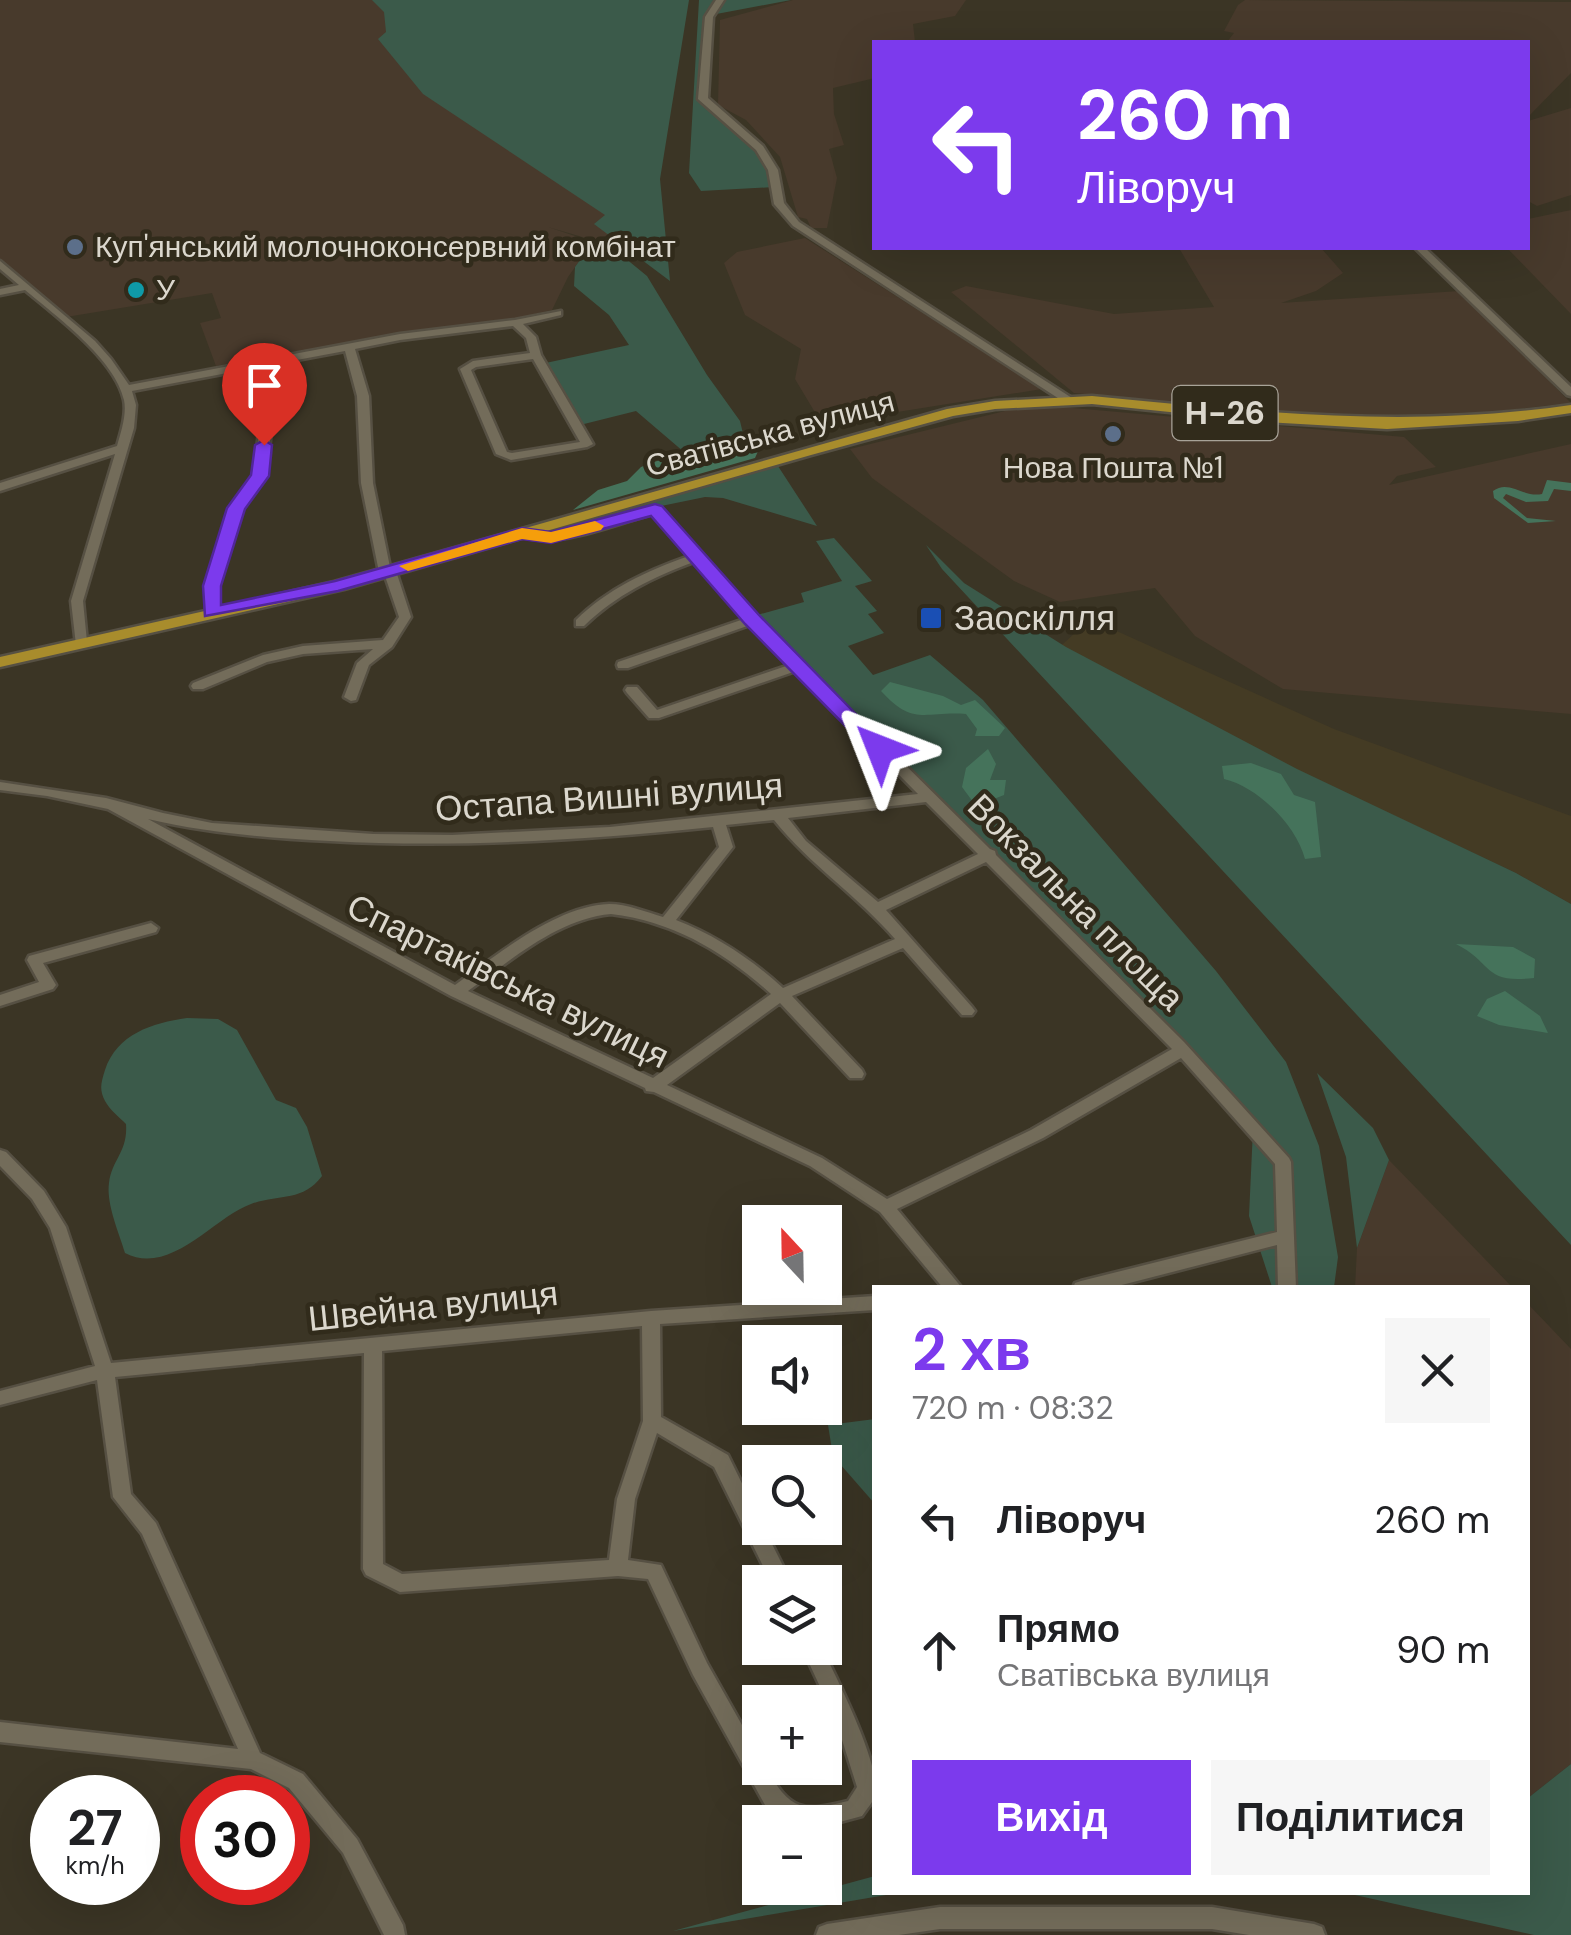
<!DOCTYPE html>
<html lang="uk">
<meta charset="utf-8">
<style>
:root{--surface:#fff;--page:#f6f6f6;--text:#202124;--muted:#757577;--accent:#7c3aed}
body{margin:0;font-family:"DM Sans",sans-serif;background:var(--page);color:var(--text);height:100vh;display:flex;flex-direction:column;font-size:38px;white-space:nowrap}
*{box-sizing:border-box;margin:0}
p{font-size:32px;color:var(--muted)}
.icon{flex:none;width:55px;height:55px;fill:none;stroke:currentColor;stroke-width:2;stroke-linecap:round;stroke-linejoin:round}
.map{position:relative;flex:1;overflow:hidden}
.details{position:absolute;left:872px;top:1285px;width:658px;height:610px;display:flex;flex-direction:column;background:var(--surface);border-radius:0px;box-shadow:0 10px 40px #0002}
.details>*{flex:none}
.top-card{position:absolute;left:872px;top:40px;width:658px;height:210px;border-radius:0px;box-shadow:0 10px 40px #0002;background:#7c3aed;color:#fff;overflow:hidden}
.needle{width:65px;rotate:338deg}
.fabs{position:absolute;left:742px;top:1205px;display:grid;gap:20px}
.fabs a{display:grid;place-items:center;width:100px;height:100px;border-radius:0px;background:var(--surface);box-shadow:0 10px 40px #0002;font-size:50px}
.speed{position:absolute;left:30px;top:1775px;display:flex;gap:20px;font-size:50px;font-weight:700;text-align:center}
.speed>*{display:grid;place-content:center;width:130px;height:130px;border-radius:50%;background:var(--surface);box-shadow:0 10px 40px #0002;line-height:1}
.speed small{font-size:25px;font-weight:400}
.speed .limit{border:15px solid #d22;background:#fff;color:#111}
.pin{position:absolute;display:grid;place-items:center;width:85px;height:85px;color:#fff;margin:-102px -42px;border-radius:50% 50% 50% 0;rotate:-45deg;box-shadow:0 0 10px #0007}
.pin .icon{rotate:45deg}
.me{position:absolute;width:110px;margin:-55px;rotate:315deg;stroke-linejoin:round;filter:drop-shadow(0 0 8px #0008)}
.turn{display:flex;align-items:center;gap:35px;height:210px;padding:0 40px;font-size:45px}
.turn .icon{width:130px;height:130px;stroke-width:2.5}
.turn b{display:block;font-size:70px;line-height:85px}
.round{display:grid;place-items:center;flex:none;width:105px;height:105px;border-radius:0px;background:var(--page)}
.head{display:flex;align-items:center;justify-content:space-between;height:170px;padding:0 40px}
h1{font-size:60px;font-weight:700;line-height:75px;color:var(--accent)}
.cta{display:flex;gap:20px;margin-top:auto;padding:20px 40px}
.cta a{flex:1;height:115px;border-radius:0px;background:var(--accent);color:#fff;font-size:40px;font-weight:700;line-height:115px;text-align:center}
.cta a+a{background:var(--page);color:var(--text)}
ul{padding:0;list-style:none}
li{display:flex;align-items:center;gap:30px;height:130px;padding:0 40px}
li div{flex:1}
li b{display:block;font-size:38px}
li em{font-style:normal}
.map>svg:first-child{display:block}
.industrial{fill:#483a2c}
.built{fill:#443b24}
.green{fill:#3b5a4a}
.forest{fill:#45735b}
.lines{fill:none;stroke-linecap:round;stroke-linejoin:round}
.minor-casing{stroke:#565043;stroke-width:5}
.major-casing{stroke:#565043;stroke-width:5}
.minor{fill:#736c5a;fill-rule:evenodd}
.major{fill:#a88c2c;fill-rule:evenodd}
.route{fill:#7c3aed;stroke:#51269a;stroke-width:2.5}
.slow{fill:#f59e0b}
.service-dot{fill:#5c6f8a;stroke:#312b1b;stroke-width:4}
.culture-dot{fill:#0f9aa8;stroke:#312b1b;stroke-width:4}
.transit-dot{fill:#1a4fb4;stroke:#312b1b;stroke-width:4}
.labels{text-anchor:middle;stroke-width:9;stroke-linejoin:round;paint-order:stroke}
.far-poi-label{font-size:30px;fill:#dbd7cd;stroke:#312b1b;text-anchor:start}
.far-street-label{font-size:30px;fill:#dbd7cd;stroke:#312b1b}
.shield{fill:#312b1b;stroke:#a8a398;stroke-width:2.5}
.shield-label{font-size:32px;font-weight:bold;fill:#dbd7cd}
.poi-label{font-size:35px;fill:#dbd7cd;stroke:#312b1b;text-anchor:start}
.street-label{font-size:35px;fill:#dbd7cd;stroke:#312b1b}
</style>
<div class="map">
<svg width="1571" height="1935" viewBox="0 0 1571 1935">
<rect width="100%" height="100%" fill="#3b3525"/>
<path class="industrial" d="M 0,0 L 650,0 L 632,222 L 596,241 L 548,227 L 593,242 L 568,277 L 552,310 L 505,321 L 377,338 L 216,366 L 200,323 L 221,318 L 212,293 L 60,318 L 55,308 L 0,259 Z
M 793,0 L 966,0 L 955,16 L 913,24 L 915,42 L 875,42 L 875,78 L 833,88 L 834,114 L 844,145 L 829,149 L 837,178 L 827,228 L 811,228 L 807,219 L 798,217 L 780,157 L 746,120 L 718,105 L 720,20 Z
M 1245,0 L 1571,2 L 1571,73 L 1528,117 L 1528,42 L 1227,42 L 1234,33 L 1224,31 L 1238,5 Z
M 1571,108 L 1571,195 L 1537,206 L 1528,201 L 1528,121 Z
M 1571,210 L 1571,314 L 1507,248 L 1528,248 L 1528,219 Z
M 805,238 L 1042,389 L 822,424 L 795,379 L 801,349 L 745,315 L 724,263 L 737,252 Z
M 1179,248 L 1321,248 L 1343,273 L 1316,291 L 1281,303 L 1459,291 L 1571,403 L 1434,418 L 1293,414 L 1074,393 L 951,292 L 966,286 L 1114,314 L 1214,307 Z
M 1050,406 L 1404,437 L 1436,467 L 1397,476 L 1389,485 L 1571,444 L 1571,714 L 1283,689 L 1195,636 L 1155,588 L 1060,602 L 1014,581 L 872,478 L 850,449 L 1009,410 Z
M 1389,1160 L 1512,1287 L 1355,1288 L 1357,1248 Z
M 1528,1304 L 1571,1349 L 1571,1764 L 1528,1798 Z"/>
<path class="built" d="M 1090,619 L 1334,729 L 1571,816 L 1571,904 L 1516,873 L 1051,655 Z"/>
<path class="green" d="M 372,0 L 689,0 L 660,179 L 670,281 L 594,224 L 605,215 L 423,94 L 378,39 L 386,32 L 384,12 Z
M 699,0 L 791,0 L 711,15 L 703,99 C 732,123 771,147 774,187 L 701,191 L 689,173 Z
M 593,242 L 625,258 L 647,276 L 707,375 L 740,421 L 746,446 L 700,458 L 657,461 L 684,452 L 636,411 L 580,425 L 541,364 L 629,345 L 609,315 L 574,286 L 575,267 Z
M 776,463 L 817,526 L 723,498 L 705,497 L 559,527 Z
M 834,538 L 872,581 L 855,586 L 877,611 L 868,614 L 884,633 L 848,646 L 873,675 L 930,655 L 983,700 L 1216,971 L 1286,1062 L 1319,1146 L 1338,1257 L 1334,1287 L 1272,1287 L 1249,1216 L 1253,1129 L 750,617 L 804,602 L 801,593 L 842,581 L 816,541 Z
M 926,545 L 964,583 L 1066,647 L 1297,769 L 1516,873 L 1571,904 L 1571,1245 L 942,569 Z
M 187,1018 L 218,1019 L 237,1030 L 276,1100 L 296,1108 L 307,1127 L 322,1176 C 303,1202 278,1194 251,1204 C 214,1217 170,1277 125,1253 C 119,1233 106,1204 109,1183 C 112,1159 128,1152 126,1124 C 119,1117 110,1110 105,1101 C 99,1089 101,1083 105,1070 C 117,1034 152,1023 187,1018 Z
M 1317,1073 L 1373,1128 L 1389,1160 L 1357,1248 L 1346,1157 Z
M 875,1419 L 875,1504 L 833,1456 L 828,1425 Z
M 1571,1764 L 1571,1935 L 1534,1935 L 1346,1893 L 1528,1892 L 1528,1798 Z
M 875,1876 L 875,1892 L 898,1893 L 673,1931 Z"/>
<path class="forest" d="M 746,446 L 759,449 L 755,458 L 573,510 L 598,490 L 627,481 L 641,467 L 657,461 L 702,458 Z
M 1547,480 L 1571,483 L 1571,491 L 1554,489 L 1548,501 L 1526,502 L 1506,494 L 1503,498 L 1527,518 L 1556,521 L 1528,523 L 1494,498 L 1493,491 C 1509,479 1523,498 1542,494 Z
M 890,682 L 943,696 L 961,705 L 975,700 L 1005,728 L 999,736 L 975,736 L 977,729 L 966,714 C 924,711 914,727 881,691 Z
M 988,749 L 996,764 L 990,780 L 1006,780 L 1004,795 L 976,806 L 962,787 L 966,768 Z
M 1251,763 L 1281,774 L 1294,795 L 1315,802 L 1321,857 L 1305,859 C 1296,825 1258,787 1224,779 L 1222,766 Z
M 1456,944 L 1513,947 L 1535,959 L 1534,978 C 1482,984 1494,963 1456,944 Z
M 1505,991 L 1540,1016 L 1548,1033 L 1499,1025 L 1477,1016 L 1487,999 Z"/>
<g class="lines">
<g class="minor-casing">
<path id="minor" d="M 716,0 L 724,0 L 713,17 L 708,98 L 763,146 L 778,170 L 784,203 L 799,222 L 1072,398 L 1072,402 L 1064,402 L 793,226 L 774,204 L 768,170 L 756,150 L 698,99 L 705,17 Z
M 1415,248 L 1425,248 L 1571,387 L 1571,396 L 1567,395 Z
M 0,261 L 95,341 L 111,359 L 129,385 L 400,334 L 515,320 L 561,311 L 561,315 L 523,324 L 536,337 L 541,355 L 593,444 L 587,447 L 511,460 L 496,454 L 460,369 L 473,361 L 530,353 L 526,338 L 513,326 L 400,340 L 355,349 L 369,396 L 373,483 L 390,567 L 396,571 L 411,617 L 392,647 L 369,665 L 356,700 L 351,701 L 344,697 L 357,663 L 373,649 L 303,654 L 267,662 L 203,689 L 193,689 L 191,686 L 193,683 L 263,655 L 303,646 L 383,640 L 399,617 L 385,576 L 379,572 L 361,483 L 357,396 L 345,351 L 248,369 L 273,414 L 266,476 L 242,508 L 218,585 L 218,612 L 212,616 L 206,612 L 206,585 L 230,508 L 254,476 L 261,414 L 238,371 L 132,391 L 136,405 L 134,428 L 83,601 L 87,642 L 81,646 L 76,645 L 71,601 L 115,454 L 0,491 L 0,483 L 117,446 C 121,432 127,414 124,400 C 115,359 56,316 25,290 L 0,295 L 0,289 L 19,285 L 0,269 ZM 533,359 L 580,442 L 512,453 L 507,452 L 471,370 L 476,367 Z
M 655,506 L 659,507 L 756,617 L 990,849 L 995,851 L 996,855 L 1184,1042 L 1289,1158 L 1291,1162 L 1296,1288 L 1278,1288 L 1277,1245 L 1110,1288 L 1073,1288 L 1075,1283 L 1081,1281 L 1277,1232 L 1275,1164 L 1181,1058 L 1043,1138 L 897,1209 L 962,1288 L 943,1288 L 880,1212 L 810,1166 L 654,1092 L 646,1091 L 645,1088 L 451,996 L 108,809 L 47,796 L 0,790 L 0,782 L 106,798 L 163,813 L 212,823 L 373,834 L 452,835 L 610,827 L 918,794 L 796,671 L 659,718 L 649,718 L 627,693 L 625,690 L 627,687 L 637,687 L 657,710 L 789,665 L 750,625 L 628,668 L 618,668 L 617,665 L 618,662 L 744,619 L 694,562 C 653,577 616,595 584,626 L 576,626 L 576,620 C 608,589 646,571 689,556 L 652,514 C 616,524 550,552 516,534 L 522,530 L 551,534 ZM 926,802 L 978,854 L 878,902 L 806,841 L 788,818 ZM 148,819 C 208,833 268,838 330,841 C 458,848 586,840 713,827 L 719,847 L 663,917 C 646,912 627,904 609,904 C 556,906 497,955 455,985 ZM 774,820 C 810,865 858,896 895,939 L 783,988 C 751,959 717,936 676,920 L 733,847 L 726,825 ZM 986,862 L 1172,1049 L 1031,1130 L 887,1199 L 822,1158 L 667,1085 L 780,1003 L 850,1078 L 862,1078 L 864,1074 L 862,1070 L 792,996 L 903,948 L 962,1015 L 972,1015 L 975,1011 L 972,1007 L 886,910 ZM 611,914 C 673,921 726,953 771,994 L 653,1078 L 468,991 C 510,961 557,919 611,914 Z
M 151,923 L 158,928 L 156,932 L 43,963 L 56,985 L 53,989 L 0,1006 L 0,995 L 39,982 L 27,960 L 29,956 Z
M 0,1150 L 6,1152 L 44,1191 L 66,1227 L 111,1363 L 651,1311 L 875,1296 L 875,1310 L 660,1324 L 661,1417 L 728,1455 L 760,1520 L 760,1528 L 764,1528 L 791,1582 L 771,1582 L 714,1467 L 657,1433 L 635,1499 L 628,1560 L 661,1565 L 707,1663 L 760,1757 L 760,1768 L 766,1768 C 790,1810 802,1813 848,1801 L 857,1787 L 836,1721 L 802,1648 L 822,1648 C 835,1675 883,1768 875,1796 C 873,1802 866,1810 862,1816 L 825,1826 L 825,1822 C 797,1822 786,1825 765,1805 L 693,1675 L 648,1579 L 618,1576 L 400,1592 L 366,1575 L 363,1569 L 364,1353 L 115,1377 L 131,1494 L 156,1523 L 260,1753 L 303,1774 L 357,1839 L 403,1925 L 405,1935 L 384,1935 L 343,1853 L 289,1788 L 251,1769 L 0,1742 L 0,1722 L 238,1749 L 142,1534 L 113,1497 L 97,1380 L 0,1405 L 0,1391 L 95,1366 L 50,1228 L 32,1199 L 0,1166 ZM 642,1326 L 643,1421 L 617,1499 L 609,1560 L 402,1574 L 383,1564 L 382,1351 Z
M 940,1907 L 1212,1907 L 1314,1924 L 1322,1927 L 1325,1935 L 1249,1935 L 1212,1929 L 940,1929 L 899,1935 L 816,1935 L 819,1927 L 827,1924 Z"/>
</g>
<g class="major-casing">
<path id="major" d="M 1092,396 C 1256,412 1406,429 1571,405 L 1571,413 L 1518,421 L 1387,429 L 1267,422 L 1092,404 L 995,409 L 953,416 L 811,455 L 344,589 L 0,667 L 0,657 L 334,582 L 947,409 L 995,401 Z"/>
</g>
<use href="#minor" class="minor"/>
<use href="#major" class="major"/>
</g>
<path class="route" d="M 264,440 L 272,445 L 269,476 L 245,509 L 221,586 L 221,605 L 335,581 L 522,528 L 551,532 L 655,504 L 662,506 L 759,615 L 890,749 L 880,755 L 873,754 L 745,624 L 651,516 L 551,543 L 522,539 L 338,591 L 205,616 L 203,586 L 227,508 L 251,475 L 255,445 Z"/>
<path class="slow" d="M 595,521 L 604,526 L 601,530 L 551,543 L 522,539 L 408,571 L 399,566 L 522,528 L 551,532 Z"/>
<g class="service-dot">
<circle cx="75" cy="247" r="10"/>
<circle cx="1113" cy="434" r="10"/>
</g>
<circle class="culture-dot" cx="136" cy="290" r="10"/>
<rect class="transit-dot" x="919" y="606" width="24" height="24" rx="5"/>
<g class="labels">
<g class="far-poi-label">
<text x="95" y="257">Куп'янський молочноконсервний комбінат</text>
<text x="156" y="300">У</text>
<text x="1113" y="478" text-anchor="middle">Нова Пошта №1</text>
</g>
<g class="far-street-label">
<text transform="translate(770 434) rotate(-15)" y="10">Сватівська вулиця</text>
</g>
<rect class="shield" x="1172.5" y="386" width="105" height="54" rx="8"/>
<g class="shield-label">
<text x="1225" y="424">Н-26</text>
</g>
<g class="poi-label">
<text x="954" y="630">Заоскiлля</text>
</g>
<g class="street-label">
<text transform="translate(609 797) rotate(-4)" y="12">Остапа Вишні вулиця</text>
<text transform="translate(1076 902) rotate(45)" y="12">Вокзальна площа</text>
<text transform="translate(508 981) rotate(26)" y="12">Спартаківська вулиця</text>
<text transform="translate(433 1306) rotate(-6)" y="12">Швейна вулиця</text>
</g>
</g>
</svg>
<div class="fabs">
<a><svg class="needle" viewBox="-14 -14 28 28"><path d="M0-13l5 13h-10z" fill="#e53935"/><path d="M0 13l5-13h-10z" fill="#757577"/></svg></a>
<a><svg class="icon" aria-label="sound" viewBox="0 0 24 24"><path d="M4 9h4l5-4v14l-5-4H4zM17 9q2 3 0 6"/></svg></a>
<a><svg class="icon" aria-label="search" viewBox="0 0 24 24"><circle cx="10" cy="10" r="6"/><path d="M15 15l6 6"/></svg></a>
<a><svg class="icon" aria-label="layers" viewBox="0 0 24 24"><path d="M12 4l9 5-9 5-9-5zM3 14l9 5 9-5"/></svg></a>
<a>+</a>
<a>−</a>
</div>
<div class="speed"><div>27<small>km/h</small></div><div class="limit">30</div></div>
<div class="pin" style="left:264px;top:445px;background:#d93025"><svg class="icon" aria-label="arrive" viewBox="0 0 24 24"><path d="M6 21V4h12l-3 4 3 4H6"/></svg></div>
<svg class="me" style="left:880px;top:749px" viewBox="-20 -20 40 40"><path d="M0-17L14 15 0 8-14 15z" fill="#7c3aed" stroke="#fff" stroke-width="4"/></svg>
<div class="top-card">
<div class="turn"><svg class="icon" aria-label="left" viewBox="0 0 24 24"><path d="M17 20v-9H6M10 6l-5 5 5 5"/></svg><div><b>260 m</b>Ліворуч</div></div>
</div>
<section class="details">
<div class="head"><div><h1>2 хв</h1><p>720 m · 08:32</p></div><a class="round"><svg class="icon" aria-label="close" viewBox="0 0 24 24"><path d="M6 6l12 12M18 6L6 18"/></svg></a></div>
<ul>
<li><svg class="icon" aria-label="left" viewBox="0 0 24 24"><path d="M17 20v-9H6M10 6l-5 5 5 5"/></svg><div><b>Ліворуч</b></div><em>260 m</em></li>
<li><svg class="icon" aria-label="ahead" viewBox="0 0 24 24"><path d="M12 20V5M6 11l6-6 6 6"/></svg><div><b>Прямо</b><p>Сватівська вулиця</p></div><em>90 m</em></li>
</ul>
<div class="cta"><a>Вихід</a><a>Поділитися</a></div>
</section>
</div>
